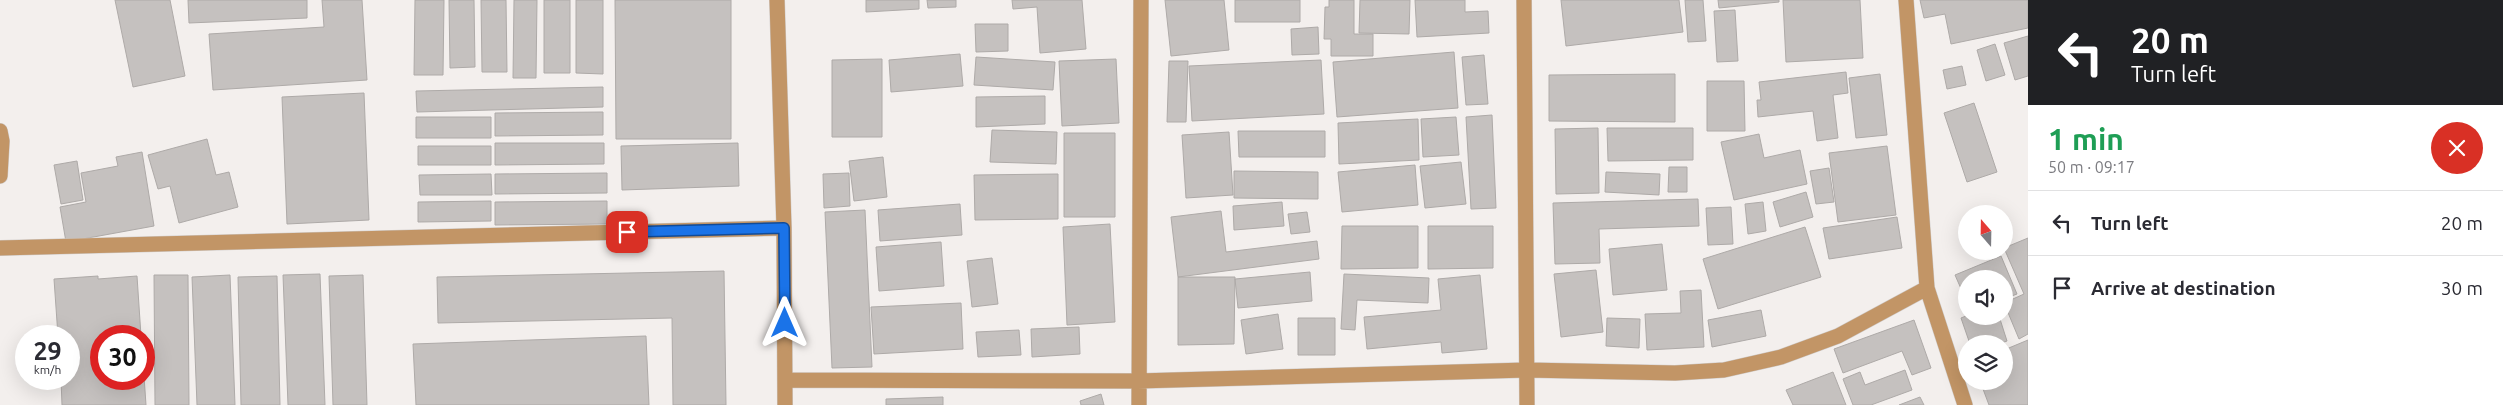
<!DOCTYPE html>
<meta charset="utf-8">
<style>
:root{--surface:#fff;--page:#f2f2f3;--text:#2b2b33;--muted:#7c7c81;--line:#e1e1e2}
body{margin:0;font-family:Ubuntu,sans-serif;background:var(--page);color:var(--text);height:100vh;display:flex;flex-direction:column;font-size:19px;white-space:nowrap}
*{box-sizing:border-box;margin:0}
p{font-size:16px;color:var(--muted)}
.icon{flex:none;width:28px;height:28px;fill:none;stroke:currentColor;stroke-width:2;stroke-linecap:round;stroke-linejoin:round}
.map{position:relative;flex:1;overflow:hidden}
.details{display:flex;flex-direction:column;background:var(--surface);width:475px}
.details>*{flex:none}
.hud{background:#202124;color:#fff;overflow:hidden}
.needle{width:32px;rotate:340deg}
.tools{position:absolute;left:1958px;top:205px;display:grid;gap:10px}
.tools a{display:grid;place-items:center;width:55px;height:55px;border-radius:50%;background:var(--surface);box-shadow:0 5px 20px #0002;font-size:25px}
.speed{position:absolute;left:15px;top:325px;display:flex;gap:10px;font-size:25px;font-weight:700;text-align:center}
.speed>*{display:grid;place-content:center;width:65px;height:65px;border-radius:50%;background:var(--surface);box-shadow:0 5px 20px #0002;line-height:1}
.speed small{font-size:12px;font-weight:400}
.speed .limit{border:8px solid #d22;background:#fff;color:#111}
.pin{position:absolute;display:grid;place-items:center;width:42px;height:42px;color:#fff;margin:-21px;border-radius:10px;box-shadow:0 2px 8px #0006}
.me{position:absolute;width:55px;margin:-28px;rotate:0deg;stroke-linejoin:round;filter:drop-shadow(0 0 4px #0008)}
.turn{display:flex;align-items:center;gap:18px;height:105px;padding:0 20px;font-size:22px}
.turn .icon{width:65px;height:65px;stroke-width:2.5}
.turn b{display:block;font-size:35px;line-height:42px}
.round{display:grid;place-items:center;flex:none;width:52px;height:52px;border-radius:26px;background:var(--page)}
.overview{display:flex;align-items:center;justify-content:space-between;height:85px;padding:0 20px}
h1{font-size:30px;font-weight:600;line-height:38px;color:#1e9e55}
ul{padding:0;list-style:none}
li{display:flex;align-items:center;gap:15px;height:65px;padding:0 20px;border-top:1px solid var(--line)}
li div{flex:1}
li b{display:block;font-size:19px}
li em{font-style:normal}
main{display:flex;flex:1;min-height:0}
.map>svg:first-child{display:block}
.building{fill:#c5c1bf;stroke:#aeaaa8}
.lines{fill:none;stroke-linecap:round;stroke-linejoin:round}
.minor-casing{stroke:#cfcbc9;stroke-width:16}
.minor{stroke:#c29566;stroke-width:15}
.route-casing{stroke:#114b97;stroke-width:12}
.route{stroke:#1a73e8;stroke-width:9}
</style>
<main>
<div class="map">
<svg width="2028" height="405" viewBox="0 0 2028 405">
<rect width="100%" height="100%" fill="#f3efed"/>
<path class="building" d="M 115,0 L 170,0 L 185,76 L 133,87 Z
M 188,0 L 307,0 L 307,18 L 189,23 Z
M 322,0 L 362,0 L 367,80 L 213,90 L 209,34 L 324,27 Z
M 415,0 L 444,0 L 443,75 L 414,75 Z
M 449,0 L 474,0 L 475,67 L 450,68 Z
M 481,0 L 506,0 L 507,72 L 482,72 Z
M 514,0 L 537,0 L 536,78 L 513,78 Z
M 544,0 L 570,0 L 570,73 L 544,73 Z
M 576,0 L 603,0 L 603,74 L 576,73 Z
M 615,0 L 731,0 L 731,139 L 616,139 Z
M 866,0 L 919,0 L 919,9 L 866,12 Z
M 927,0 L 956,0 L 956,7 L 928,8 Z
M 1012,0 L 1082,0 L 1086,49 L 1040,53 L 1037,7 L 1013,9 Z
M 1165,0 L 1224,0 L 1229,50 L 1171,56 Z
M 1235,0 L 1300,0 L 1300,22 L 1235,22 Z
M 1329,0 L 1354,0 L 1354,34 L 1373,34 L 1373,56 L 1331,56 L 1331,39 L 1324,39 L 1325,7 L 1329,7 Z
M 1360,0 L 1410,0 L 1409,34 L 1359,33 Z
M 1415,0 L 1465,0 L 1465,12 L 1488,11 L 1489,33 L 1417,37 Z
M 1561,0 L 1679,0 L 1683,32 L 1566,46 Z
M 1685,0 L 1703,0 L 1706,41 L 1688,42 Z
M 1718,0 L 1779,0 L 1779,2 L 1719,8 Z
M 1783,0 L 1860,0 L 1863,58 L 1786,62 Z
M 1920,0 L 2028,0 L 2028,28 L 1951,44 L 1945,14 L 1924,18 Z
M 1735,10 L 1738,61 L 1717,62 L 1714,11 Z
M 975,24 L 1008,24 L 1008,51 L 976,52 Z
M 1318,27 L 1319,54 L 1292,55 L 1291,29 Z
M 2028,36 L 2028,76 L 2015,80 L 2004,43 Z
M 1995,44 L 2005,75 L 1986,81 L 1977,50 Z
M 1454,52 L 1458,108 L 1337,117 L 1333,62 Z
M 960,54 L 963,86 L 891,92 L 889,60 Z
M 1484,55 L 1488,104 L 1466,105 L 1462,57 Z
M 976,57 L 1055,62 L 1053,90 L 974,85 Z
M 882,59 L 882,137 L 832,137 L 832,60 Z
M 1116,59 L 1119,123 L 1062,126 L 1059,61 Z
M 1321,60 L 1324,114 L 1192,121 L 1189,66 Z
M 1169,61 L 1188,61 L 1186,122 L 1167,122 Z
M 1962,66 L 1966,85 L 1947,89 L 1943,70 Z
M 1846,72 L 1848,93 L 1833,95 L 1838,138 L 1817,141 L 1813,111 L 1758,117 L 1757,100 L 1761,100 L 1759,82 Z
M 1675,74 L 1675,122 L 1549,121 L 1549,75 Z
M 1880,74 L 1887,135 L 1856,138 L 1849,78 Z
M 1707,81 L 1744,81 L 1745,131 L 1707,131 Z
M 603,87 L 603,107 L 417,112 L 416,91 Z
M 364,93 L 369,220 L 287,224 L 282,97 Z
M 1045,96 L 1045,124 L 976,127 L 976,97 Z
M 1974,103 L 1997,172 L 1967,182 L 1944,113 Z
M 603,112 L 603,135 L 495,136 L 495,113 Z
M 1492,115 L 1496,208 L 1471,209 L 1466,117 Z
M 416,117 L 491,117 L 491,138 L 416,138 Z
M 1456,117 L 1459,155 L 1423,157 L 1421,119 Z
M 1418,119 L 1419,160 L 1339,164 L 1338,123 Z
M 1598,128 L 1599,193 L 1556,194 L 1555,129 Z
M 1607,128 L 1693,128 L 1693,160 L 1608,161 Z
M 992,130 L 1057,132 L 1056,164 L 990,162 Z
M 1238,131 L 1325,131 L 1325,157 L 1239,157 Z
M 1229,132 L 1233,195 L 1186,198 L 1182,135 Z
M 1064,133 L 1115,133 L 1115,217 L 1064,217 Z
M 1759,134 L 1764,158 L 1800,150 L 1807,184 L 1734,200 L 1721,142 Z
M 207,139 L 216,175 L 229,172 L 238,207 L 179,223 L 170,186 L 158,189 L 148,155 Z
M 495,143 L 604,143 L 604,164 L 495,165 Z
M 738,143 L 739,186 L 622,190 L 621,146 Z
M 418,146 L 491,146 L 491,165 L 418,165 Z
M 1887,146 L 1896,215 L 1838,222 L 1829,153 Z
M 142,152 L 154,226 L 66,242 L 60,207 L 86,202 L 81,173 L 118,166 L 116,157 Z
M 883,157 L 887,197 L 854,201 L 849,161 Z
M 77,161 L 83,200 L 61,204 L 54,165 Z
M 1461,162 L 1466,204 L 1425,208 L 1420,166 Z
M 1415,165 L 1418,205 L 1342,212 L 1338,172 Z
M 1669,167 L 1687,167 L 1687,192 L 1668,192 Z
M 1829,168 L 1834,202 L 1816,204 L 1810,171 Z
M 1234,171 L 1318,172 L 1318,199 L 1234,198 Z
M 1606,172 L 1660,174 L 1659,195 L 1605,192 Z
M 607,173 L 607,193 L 495,194 L 495,174 Z
M 849,173 L 850,206 L 824,208 L 823,174 Z
M 491,174 L 492,195 L 420,195 L 419,175 Z
M 1058,174 L 1058,219 L 975,220 L 974,175 Z
M 1806,192 L 1813,217 L 1780,227 L 1773,202 Z
M 1698,199 L 1699,226 L 1599,229 L 1600,263 L 1555,264 L 1553,203 Z
M 491,201 L 491,221 L 418,222 L 418,202 Z
M 607,201 L 607,224 L 495,225 L 495,202 Z
M 1282,202 L 1284,226 L 1234,230 L 1233,206 Z
M 1763,202 L 1766,231 L 1748,234 L 1745,204 Z
M 960,204 L 962,235 L 880,241 L 878,210 Z
M 1731,207 L 1733,244 L 1708,245 L 1706,208 Z
M 865,210 L 872,367 L 832,368 L 825,212 Z
M 1221,211 L 1226,252 L 1317,241 L 1319,259 L 1178,277 L 1171,217 Z
M 1307,212 L 1310,232 L 1291,234 L 1288,214 Z
M 1897,217 L 1902,248 L 1829,259 L 1823,228 Z
M 1110,224 L 1115,322 L 1067,325 L 1063,227 Z
M 1342,226 L 1418,226 L 1418,268 L 1341,269 Z
M 1428,226 L 1493,226 L 1493,268 L 1428,269 Z
M 1805,227 L 1821,277 L 1718,309 L 1703,259 Z
M 2028,238 L 2028,334 L 2019,339 L 2004,303 L 2024,294 L 2004,248 Z
M 941,242 L 944,286 L 879,291 L 876,247 Z
M 1662,244 L 1667,290 L 1613,295 L 1609,249 Z
M 2001,256 L 2017,294 L 2004,299 L 2004,279 L 1966,279 L 1966,300 L 1955,275 Z
M 992,258 L 998,304 L 972,307 L 967,261 Z
M 1596,270 L 1603,332 L 1561,337 L 1554,274 Z
M 724,271 L 726,405 L 673,405 L 672,318 L 438,323 L 437,277 Z
M 1310,272 L 1312,301 L 1238,308 L 1235,279 Z
M 320,274 L 325,405 L 288,405 L 283,275 Z
M 1344,274 L 1429,278 L 1428,303 L 1357,300 L 1355,330 L 1341,329 Z
M 154,275 L 188,275 L 189,405 L 155,405 Z
M 230,275 L 235,405 L 197,405 L 192,277 Z
M 363,275 L 367,405 L 333,405 L 329,276 Z
M 1480,275 L 1487,349 L 1442,353 L 1441,342 L 1367,349 L 1364,317 L 1441,310 L 1438,279 Z
M 98,276 L 98,279 L 137,276 L 141,336 L 101,336 L 101,379 L 144,379 L 144,376 L 146,405 L 62,405 L 61,379 L 69,379 L 69,336 L 58,336 L 54,279 Z
M 277,276 L 280,405 L 241,405 L 238,277 Z
M 1178,277 L 1235,277 L 1234,344 L 1178,345 Z
M 1701,290 L 1704,347 L 1647,350 L 1645,314 L 1681,313 L 1680,291 Z
M 961,303 L 963,349 L 874,354 L 871,307 Z
M 1761,310 L 1766,336 L 1712,347 L 1708,320 Z
M 1278,314 L 1283,349 L 1246,354 L 1241,320 Z
M 1966,316 L 1999,316 L 2007,341 L 1999,344 L 1970,344 L 1961,318 Z
M 1298,318 L 1335,318 L 1335,355 L 1298,355 Z
M 1607,318 L 1640,319 L 1639,348 L 1606,346 Z
M 1914,320 L 1931,368 L 1912,375 L 1902,351 L 1843,373 L 1834,349 Z
M 1079,327 L 1080,354 L 1032,357 L 1031,329 Z
M 1019,330 L 1021,355 L 978,357 L 976,332 Z
M 646,336 L 649,405 L 416,405 L 413,344 Z
M 2028,340 L 2028,405 L 1989,405 L 1980,381 L 2004,381 L 2004,350 Z
M 1905,370 L 1912,390 L 1871,405 L 1853,405 L 1843,379 L 1860,372 L 1865,385 Z
M 1833,372 L 1846,405 L 1793,405 L 1786,390 Z
M 1101,394 L 1104,405 L 1081,405 L 1080,401 Z
M 943,397 L 943,405 L 886,405 L 886,399 Z
M 1920,397 L 1924,405 L 1899,405 Z"/>
<g class="lines">
<g class="minor-casing">
<path id="minor" d="M 777,0 L 784,228 L 785,405
M 1524,0 L 1527,405
M 1906,0 L 1927,288 L 1965,405
M 0,131 L 2,141 L 0,176
M 0,248 L 784,228
M 786,380 L 1138,381 L 1527,370 L 1675,373 L 1724,370 L 1781,357 L 1838,336 L 1927,288
M 1139,405 L 1141,0"/>
</g>
<use href="#minor" class="minor"/>
</g>
<g class="lines">
<g class="route-casing">
<path id="route" d="M 627,232 L 784,228 L 785,323"/>
</g>
<use href="#route" class="route"/>
</g>
</svg>
<div class="tools">
<a><svg class="needle" viewBox="-14 -14 28 28"><path d="M0-13l5 13h-10z" fill="#e53935"/><path d="M0 13l5-13h-10z" fill="#7c7c81"/></svg></a>
<a><svg class="icon" aria-label="sound" viewBox="0 0 24 24"><path d="M4 9h4l5-4v14l-5-4H4zM17 9q2 3 0 6"/></svg></a>
<a><svg class="icon" aria-label="layers" viewBox="0 0 24 24"><path d="M12 4l9 5-9 5-9-5zM3 14l9 5 9-5"/></svg></a>
</div>
<div class="speed"><div>29<small>km/h</small></div><div class="limit">30</div></div>
<div class="pin" style="left:627px;top:232px;background:#d93025"><svg class="icon" aria-label="arrive" viewBox="0 0 24 24"><path d="M6 21V4h12l-3 4 3 4H6"/></svg></div>
<svg class="me" style="left:785px;top:323px" viewBox="-20 -20 40 40"><path d="M0-17L14 15 0 8-14 15z" fill="#1a73e8" stroke="#fff" stroke-width="4"/></svg>
</div>
<section class="details">
<div class="hud">
<div class="turn"><svg class="icon" aria-label="left" viewBox="0 0 24 24"><path d="M17 20v-9H6M10 6l-5 5 5 5"/></svg><div><b>20 m</b>Turn left</div></div>
</div>
<div class="overview"><div><h1>1 min</h1><p>50 m · 09:17</p></div><a class="round" style="background:#d93025;color:#fff"><svg class="icon" aria-label="close" viewBox="0 0 24 24"><path d="M6 6l12 12M18 6L6 18"/></svg></a></div>
<ul>
<li><svg class="icon" aria-label="left" viewBox="0 0 24 24"><path d="M17 20v-9H6M10 6l-5 5 5 5"/></svg><div><b>Turn left</b></div><em>20 m</em></li>
<li><svg class="icon" aria-label="arrive" viewBox="0 0 24 24"><path d="M6 21V4h12l-3 4 3 4H6"/></svg><div><b>Arrive at destination</b></div><em>30 m</em></li>
</ul>
</section>
</main>
